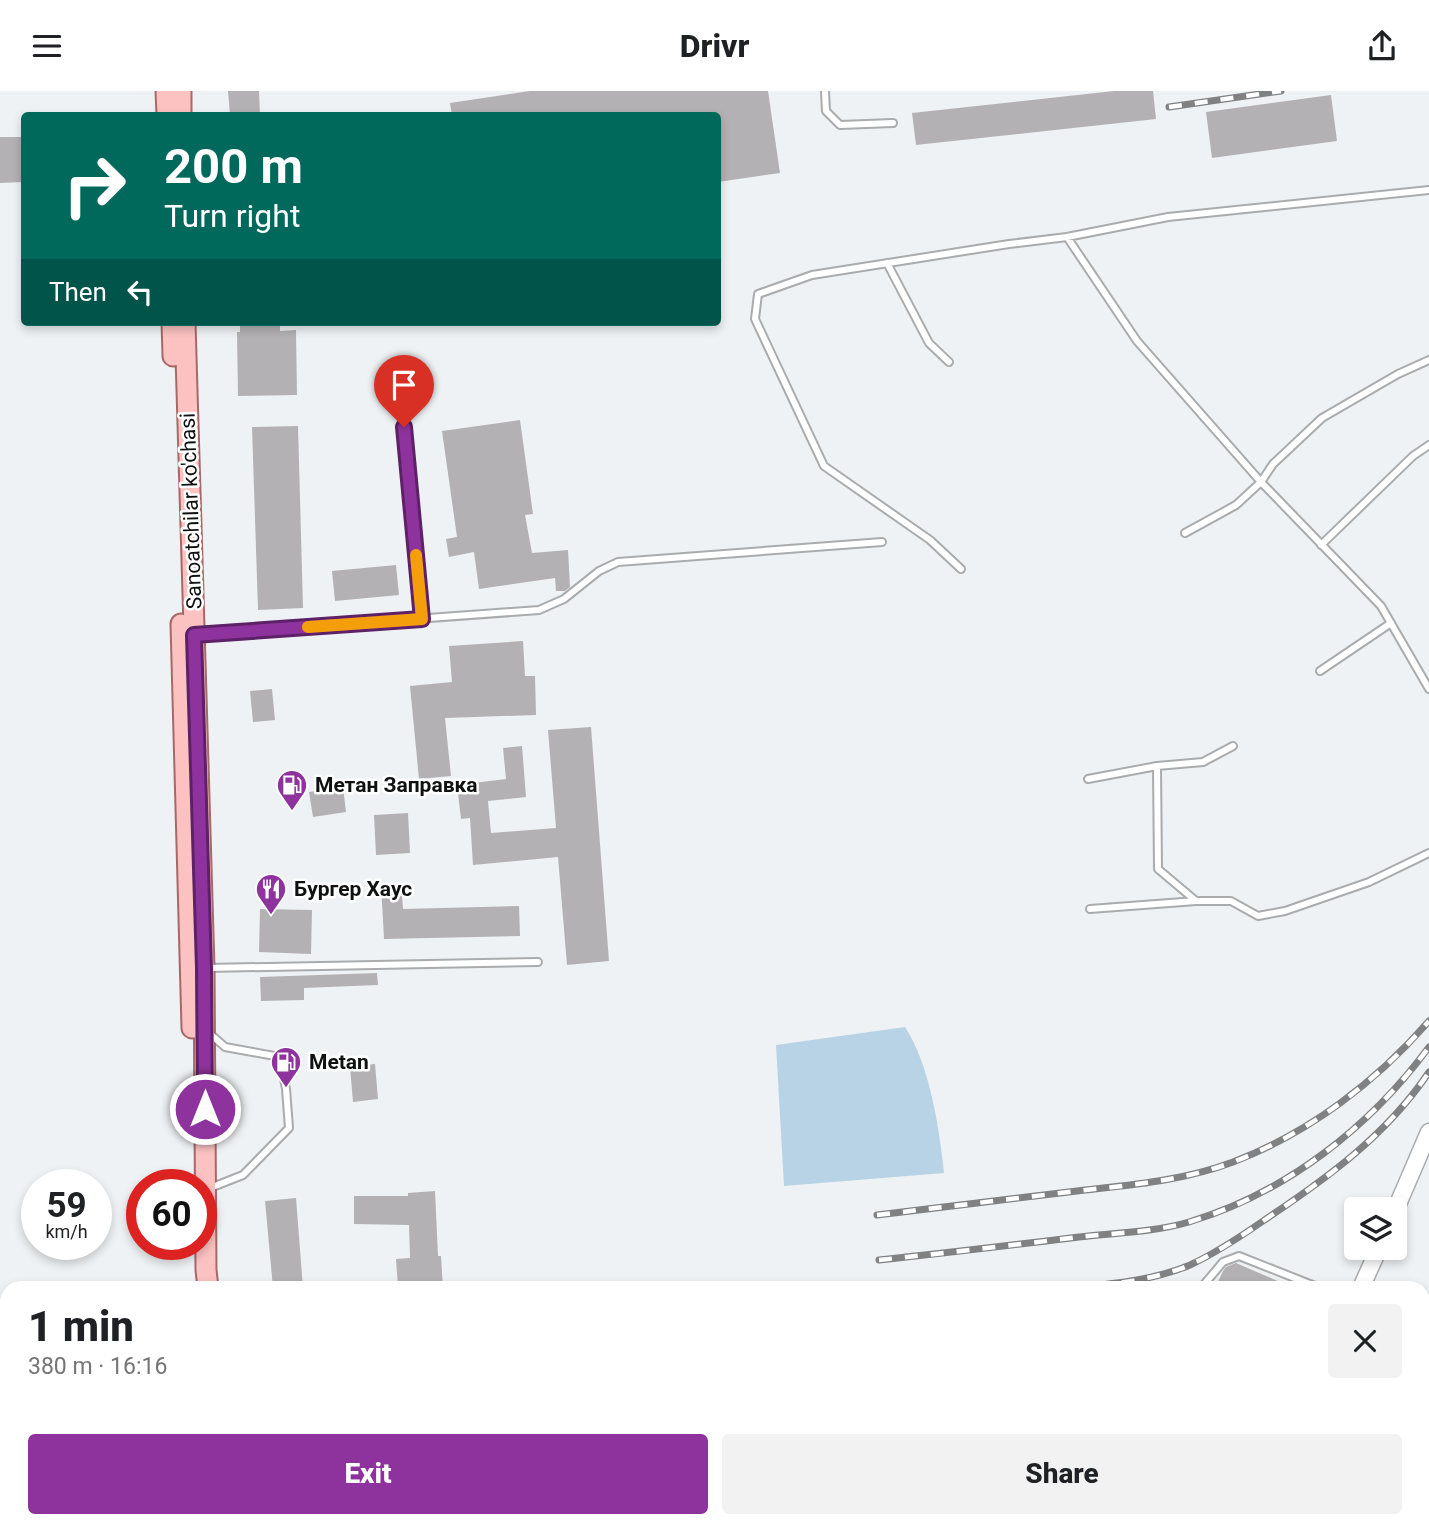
<!DOCTYPE html>
<meta charset="utf-8">
<style>
:root{--surface:#fff;--page:#f2f2f2;--text:#202124;--muted:#757577;--accent:#8e339d}
body{margin:0;font-family:Roboto,sans-serif;background:var(--page);color:var(--text);height:100vh;display:flex;flex-direction:column;font-size:26px;white-space:nowrap}
*{box-sizing:border-box;margin:0}
p{font-size:23px;color:var(--muted)}
.icon{flex:none;width:38px;height:38px;fill:none;stroke:currentColor;stroke-width:2;stroke-linecap:round;stroke-linejoin:round}
.map{position:relative;flex:1;overflow:hidden}
.details{position:absolute;left:0px;top:1190px;width:1430px;height:247px;display:flex;flex-direction:column;background:var(--surface);border-radius:21px 21px 0 0;box-shadow:0 4px 10px #0003}
.details>*{flex:none}
.guide{position:absolute;left:21px;top:21px;width:700px;height:214px;border-radius:7px;box-shadow:0 4px 10px #0003;background:#00695c;color:#fff;overflow:hidden}
.tools{position:absolute;left:1344px;top:1106px;display:grid;gap:14px}
.tools a{display:grid;place-items:center;width:63px;height:63px;border-radius:7px;background:var(--surface);box-shadow:0 4px 10px #0003;font-size:35px}
.speed{position:absolute;left:21px;top:1078px;display:flex;gap:14px;font-size:35px;font-weight:700;text-align:center}
.speed>*{display:grid;place-content:center;width:91px;height:91px;border-radius:50%;background:var(--surface);box-shadow:0 4px 10px #0003;line-height:1}
.speed small{font-size:18px;font-weight:400}
.speed .limit{border:10px solid #d22;background:#fff;color:#111}
.pin{position:absolute;display:grid;place-items:center;width:60px;height:60px;color:#fff;margin:-72px -30px;border-radius:50% 50% 50% 0;rotate:-45deg;box-shadow:0 0 7px #0007}
.pin .icon{rotate:45deg}
.me{position:absolute;width:77px;margin:-38px;rotate:0deg;stroke-linejoin:round;filter:drop-shadow(0 0 5px #0008)}
.turn{display:flex;align-items:center;gap:24px;height:147px;padding:0 28px;font-size:32px}
.turn .icon{width:91px;height:91px;stroke-width:2.5}
.turn b{display:block;font-size:49px;line-height:60px}
.then{display:flex;align-items:center;height:66px;padding:0 28px;background:#0003;gap:14px;font-size:26px}
.round{display:grid;place-items:center;flex:none;width:74px;height:74px;border-radius:7px;background:var(--page)}
.headline{display:flex;align-items:center;justify-content:space-between;height:119px;padding:0 28px}
h1{font-size:42px;font-weight:800;line-height:52px}
.action{display:flex;gap:14px;margin-top:auto;padding:14px 28px}
.action a{flex:1;height:80px;border-radius:7px;background:var(--accent);color:#fff;font-size:28px;font-weight:800;line-height:80px;text-align:center}
.action a+a{background:var(--page);color:var(--text)}
header{display:flex;justify-content:space-between;align-items:center;height:91px;padding:0 28px;background:var(--surface);font-size:32px;font-weight:800}
.map>svg:first-child{display:block}
.green{fill:#b8d3e6}
.building{fill:#b3b1b3}
.lines{fill:none;stroke-linecap:round;stroke-linejoin:round}
.service-casing{stroke:#a9abad;stroke-width:10}
.tertiary-casing{stroke:#a9abad;stroke-width:19}
.secondary-casing{stroke:#a9abad;stroke-width:21}
.primary-casing{stroke:#a76968;stroke-width:23}
.service{stroke:#fff;stroke-width:6}
.tertiary{stroke:#fff;stroke-width:16}
.secondary{stroke:#fde0e0;stroke-width:18}
.primary{stroke:#fbc2c1;stroke-width:19}
.rail-casing{stroke:#7f8182;stroke-width:7}
.rail{stroke:#fff;stroke-width:4.5;stroke-dasharray:13;stroke-linecap:butt}
.route-casing{stroke:#5c2166;stroke-width:18}
.route{stroke:#8e339d;stroke-width:12}
.slow{stroke:#f59e0b;stroke-width:12}
.labels{text-anchor:middle;stroke-width:5;stroke-linejoin:round;paint-order:stroke}
.street-label{font-size:21px;fill:#0f1010;stroke:#fff}
.poi-label{font-size:21px;font-weight:bold;fill:#0f1010;stroke:#fff;text-anchor:start}
</style>
<header><svg class="icon" aria-label="menu" viewBox="0 0 24 24"><path d="M4 6h16M4 12h16M4 18h16"/></svg>Drivr<svg class="icon" aria-label="share" viewBox="0 0 24 24"><path d="M12 15V3M7 8l5-5 5 5M5 13v7h14v-7"/></svg></header>
<div class="map">
<svg width="1429" height="1436" viewBox="0 0 1429 1436">
<rect width="100%" height="100%" fill="#eff2f4"/>
<path class="green" d="M 905,936 C 930,974 939,1037 944,1082 L 784,1095 L 776,954 Z"/>
<path class="building" d="M 228,0 L 259,0 L 260,24 L 230,24 Z
M 530,0 L 768,0 L 780,82 L 718,91 L 718,24 L 452,24 L 450,12 Z
M 1114,0 L 1153,0 L 1156,28 L 916,54 L 912,22 Z
M 1331,4 L 1337,50 L 1212,67 L 1206,21 Z
M 0,46 L 24,46 L 24,91 L 0,92 Z
M 240,231 L 280,231 L 280,240 L 296,239 L 297,304 L 238,305 L 237,241 L 240,241 Z
M 520,329 L 533,423 L 525,424 L 532,462 L 568,459 L 570,496 L 565,500 L 556,500 L 555,487 L 479,498 L 474,461 L 449,466 L 446,448 L 457,446 L 442,340 Z
M 298,335 L 303,517 L 258,519 L 252,336 Z
M 396,474 L 399,504 L 335,510 L 332,480 Z
M 523,550 L 525,585 L 535,585 L 536,624 L 445,627 L 451,685 L 419,688 L 410,595 L 452,591 L 449,555 Z
M 272,598 L 275,629 L 253,631 L 250,600 Z
M 591,636 L 609,870 L 567,874 L 558,766 L 473,774 L 470,727 L 461,728 L 457,694 L 506,688 L 503,657 L 522,655 L 526,706 L 488,710 L 491,742 L 556,737 L 548,639 Z
M 343,696 L 346,721 L 313,726 L 309,701 Z
M 408,722 L 410,762 L 376,764 L 374,724 Z
M 401,792 L 403,818 L 519,815 L 520,845 L 384,848 L 381,793 Z
M 260,818 L 312,819 L 311,863 L 259,861 Z
M 377,882 L 378,894 L 304,897 L 304,909 L 261,910 L 260,886 Z
M 375,973 L 378,1008 L 353,1011 L 350,976 Z
M 435,1100 L 438,1165 L 441,1165 L 443,1197 L 398,1197 L 396,1168 L 410,1167 L 409,1134 L 354,1133 L 354,1105 L 408,1105 L 408,1102 Z
M 296,1107 L 303,1197 L 273,1197 L 265,1110 Z
M 1236,1172 L 1294,1197 L 1215,1197 L 1223,1180 L 1226,1176 Z"/>
<g class="lines">
<g class="service-casing">
<path id="service" d="M 825,0 L 826,20 L 840,34 L 893,32
M 1067,146 L 1137,250 L 1261,391 L 1381,515 L 1429,598
M 887,172 L 929,252 L 949,271
M 405,329 L 422,528
M 1185,442 L 1236,414 L 1261,391 L 1273,373 L 1322,327 L 1398,283 L 1429,269
M 1321,454 L 1413,365 L 1429,354
M 961,478 L 930,449 L 824,375 L 755,228 L 758,203 L 812,184 L 1009,153 L 1067,146 L 1168,126 L 1429,99
M 196,544 L 539,519 L 564,508 L 599,480 L 618,471 L 882,451
M 1320,580 L 1391,532
M 1157,675 L 1158,778 L 1196,810 L 1231,810 L 1258,825 L 1285,820 L 1369,791 L 1429,762
M 1088,688 L 1157,675 L 1203,671 L 1233,655
M 1090,818 L 1196,810
M 206,877 L 538,871
M 208,941 L 225,956 L 280,966 L 286,998 L 289,1037 L 243,1084 L 210,1097
M 1201,1197 L 1223,1171 L 1239,1165 L 1320,1197
M 836,1436 L 839,1430
M 949,1436 L 951,1430
M 1101,1436 L 1103,1430"/>
</g>
<g class="tertiary-casing">
<path id="tertiary" d="M 1395,1120 L 1429,1041
M 1361,1197 L 1379,1157
M 1257,1436 L 1260,1430"/>
</g>
<g class="secondary-casing">
<path id="secondary" d="M 420,1430 L 434,1436
M 485,1430 L 499,1436"/>
</g>
<g class="primary-casing">
<path id="primary" d="M 166,0 L 167,24
M 181,0 L 181,24
M 172,231 L 173,265
M 185,231 L 204,877 L 206,1179 L 208,1197
M 181,533 L 192,937
M 42,1436 L 53,1430
M 107,1436 L 119,1430"/>
</g>
<use href="#service" class="service"/>
<use href="#tertiary" class="tertiary"/>
<use href="#secondary" class="secondary"/>
<use href="#primary" class="primary"/>
<g class="rail-casing">
<path id="rail" d="M 1169,16 L 1281,0
M 877,1124 C 944,1116 1010,1108 1077,1100 C 1129,1094 1183,1090 1233,1071 C 1309,1042 1376,991 1429,930
M 879,1169 C 946,1162 1013,1154 1079,1146 C 1115,1142 1155,1141 1189,1131 C 1286,1102 1370,1036 1429,956
M 1070,1197 C 1110,1193 1152,1190 1190,1174 C 1216,1162 1240,1146 1263,1130 C 1326,1088 1387,1044 1429,981"/>
</g>
<use href="#rail" class="rail"/>
</g>
<g class="lines">
<g class="route-casing">
<path id="route" d="M 205,1018 L 204,877 L 194,544 L 422,528 L 404,336"/>
</g>
<use href="#route" class="route"/>
<path class="slow" d="M 308,536 L 422,528 L 416,464"/>
</g>
<defs>
<g id="fuel-pin" transform="scale(1.575)"><path d="M0 17L-7.5 6A9.5 9.5 0 1 1 7.5 6Z" fill="#8e339d" stroke="#fff"/><path d="M-5.5-6h7V0h2V4h1.3V-2.5L3-4.5l.8-.8L6-3V5H2.5V1h-1V6h-7ZM-4.2-4.7v3.2H.2V-4.7Z" fill="#fff"/></g>
<g id="restaurant-pin" transform="scale(1.575)"><path d="M0 17L-7.5 6A9.5 9.5 0 1 1 7.5 6Z" fill="#8e339d" stroke="#fff"/><path d="M-5-6h1v4h1v-4h1v4h1v-4h1v5L-1.5 .5V6h-2V.5L-5-1ZM5-6V6H3V1.5H1.5Q1.5-4 5-6Z" fill="#fff"/></g>
</defs>
<g fill-rule="evenodd">
<use href="#fuel-pin" x="292" y="694"/>
<use href="#restaurant-pin" x="271" y="798"/>
<use href="#fuel-pin" x="286" y="971"/>
</g>
<g class="labels">
<g class="street-label">
<text transform="translate(191 420) rotate(-92)" y="7">Sanoatchilar ko'chasi</text>
</g>
<g class="poi-label">
<text x="315" y="701">Метан Заправка</text>
<text x="294" y="805">Бургер Хаус</text>
<text x="309" y="978">Metan</text>
</g>
</g>
</svg>
<div class="tools">
<a><svg class="icon" aria-label="layers" viewBox="0 0 24 24"><path d="M12 4l9 5-9 5-9-5zM3 14l9 5 9-5"/></svg></a>
</div>
<div class="speed"><div>59<small>km/h</small></div><div class="limit">60</div></div>
<div class="pin" style="left:404px;top:336px;background:#d93025"><svg class="icon" aria-label="arrive" viewBox="0 0 24 24"><path d="M6 21V4h12l-3 4 3 4H6"/></svg></div>
<svg class="me" style="left:205px;top:1018px" viewBox="-20 -20 40 40"><circle r="17" fill="#8e339d" stroke="#fff" stroke-width="3"/><path d="M0-11L8 9 0 5-8 9z" fill="#fff"/></svg>
<div class="guide">
<div class="turn"><svg class="icon" aria-label="right" viewBox="0 0 24 24"><path d="M7 20v-9h11M14 6l5 5-5 5"/></svg><div><b>200 m</b>Turn right</div></div>
<div class="then">Then<svg class="icon" aria-label="left" viewBox="0 0 24 24"><path d="M17 20v-9H6M10 6l-5 5 5 5"/></svg></div>
</div>
<section class="details">
<div class="headline"><div><h1>1 min</h1><p>380 m · 16:16</p></div><a class="round"><svg class="icon" aria-label="close" viewBox="0 0 24 24"><path d="M6 6l12 12M18 6L6 18"/></svg></a></div>
<div class="action"><a>Exit</a><a>Share</a></div>
</section>
</div>
